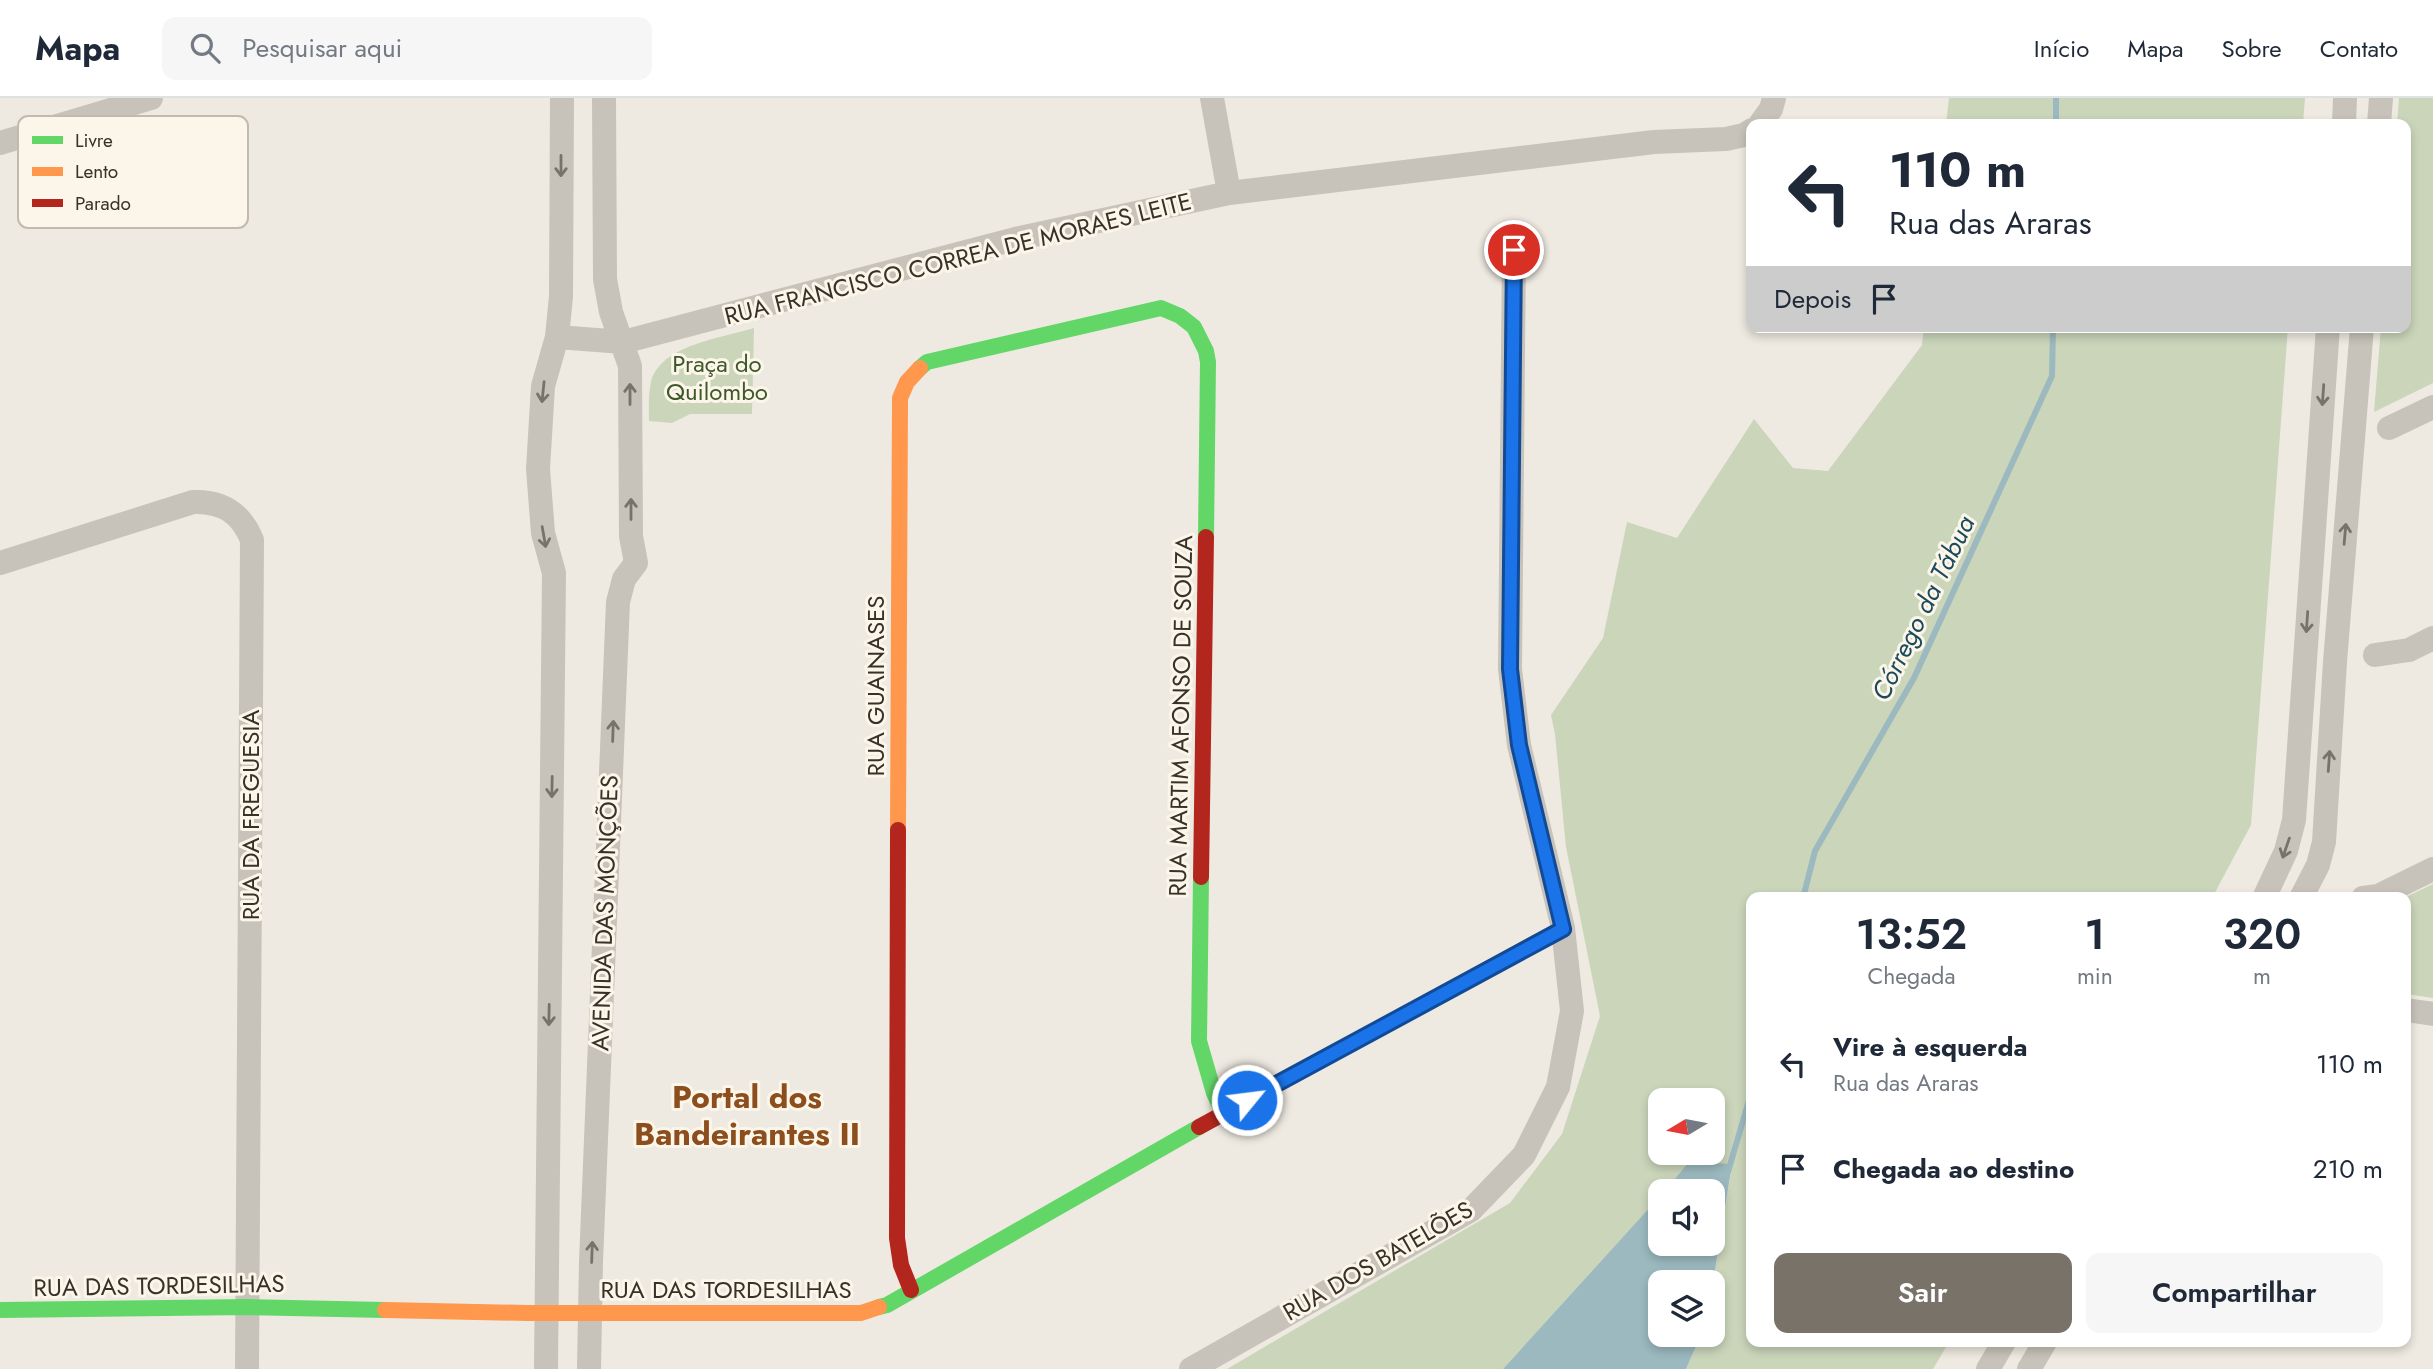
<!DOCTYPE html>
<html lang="pt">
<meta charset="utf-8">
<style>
:root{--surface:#fff;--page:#f6f6f7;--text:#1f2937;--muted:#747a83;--line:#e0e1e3;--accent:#787269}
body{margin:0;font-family:Jost,sans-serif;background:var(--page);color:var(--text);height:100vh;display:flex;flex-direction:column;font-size:26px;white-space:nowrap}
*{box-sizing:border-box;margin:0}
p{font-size:23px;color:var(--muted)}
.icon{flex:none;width:38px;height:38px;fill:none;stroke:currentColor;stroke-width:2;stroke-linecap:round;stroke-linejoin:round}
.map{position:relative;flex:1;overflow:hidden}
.sheet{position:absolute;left:1746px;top:794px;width:665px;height:455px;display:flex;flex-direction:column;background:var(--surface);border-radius:14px;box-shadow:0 4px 10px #0003}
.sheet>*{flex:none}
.hud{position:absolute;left:1746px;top:21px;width:665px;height:214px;border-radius:14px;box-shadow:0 4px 10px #0003;background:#fff;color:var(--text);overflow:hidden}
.needle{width:46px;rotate:260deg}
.tools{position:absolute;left:1648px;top:990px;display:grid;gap:14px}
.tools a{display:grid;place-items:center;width:77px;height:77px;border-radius:14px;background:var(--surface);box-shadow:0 4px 10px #0003;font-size:35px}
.pin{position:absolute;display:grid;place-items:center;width:60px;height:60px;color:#fff;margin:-30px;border:4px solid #fff;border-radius:50%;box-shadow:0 2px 7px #0007}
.me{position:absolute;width:77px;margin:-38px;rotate:61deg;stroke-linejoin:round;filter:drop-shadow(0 0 5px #0008)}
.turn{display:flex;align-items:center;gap:24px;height:147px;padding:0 28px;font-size:32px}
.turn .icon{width:91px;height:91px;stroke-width:2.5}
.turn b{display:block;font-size:49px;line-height:60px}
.then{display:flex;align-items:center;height:66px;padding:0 28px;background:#0003;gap:14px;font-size:26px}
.eta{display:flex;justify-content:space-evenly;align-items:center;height:119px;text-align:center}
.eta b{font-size:42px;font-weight:600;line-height:49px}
.action{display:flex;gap:14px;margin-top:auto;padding:14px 28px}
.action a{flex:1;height:80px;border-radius:14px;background:var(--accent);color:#fff;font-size:28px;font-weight:600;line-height:80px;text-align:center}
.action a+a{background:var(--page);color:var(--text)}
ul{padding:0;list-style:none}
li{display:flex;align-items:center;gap:21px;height:105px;padding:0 28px}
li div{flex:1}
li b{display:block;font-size:26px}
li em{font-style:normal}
header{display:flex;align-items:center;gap:42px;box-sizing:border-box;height:98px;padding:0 35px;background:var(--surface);border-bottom:2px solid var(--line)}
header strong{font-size:33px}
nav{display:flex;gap:38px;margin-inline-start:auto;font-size:24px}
.search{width:490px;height:63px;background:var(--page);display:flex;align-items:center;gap:18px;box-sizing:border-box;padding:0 24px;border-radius:14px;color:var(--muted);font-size:26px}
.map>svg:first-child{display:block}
.green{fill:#cad5ba;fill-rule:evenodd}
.water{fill:#9cb9c0}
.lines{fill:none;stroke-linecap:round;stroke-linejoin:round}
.stream{stroke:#9cb9c0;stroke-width:6}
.street{stroke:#c7c3ba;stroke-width:24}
.fast{stroke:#63d668;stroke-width:16}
.slow{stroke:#ff974d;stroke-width:16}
.jam{stroke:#b3261e;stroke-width:16}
.oneway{stroke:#78736a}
.route-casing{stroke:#114b97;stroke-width:18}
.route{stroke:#1a73e8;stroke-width:12}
.labels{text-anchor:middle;stroke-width:6;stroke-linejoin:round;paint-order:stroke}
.street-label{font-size:24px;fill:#383128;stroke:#fbf6e9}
.park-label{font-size:24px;fill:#3e582a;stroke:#fbf6e9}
.water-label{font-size:26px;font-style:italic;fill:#1b4a5c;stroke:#fbf6e9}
.district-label{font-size:32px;font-weight:bold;fill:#8c4e1d;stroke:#fbf6e9}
.key{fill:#fbf6e9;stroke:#c0bbaf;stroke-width:2}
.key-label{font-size:19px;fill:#383128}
</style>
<header>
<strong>Mapa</strong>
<div class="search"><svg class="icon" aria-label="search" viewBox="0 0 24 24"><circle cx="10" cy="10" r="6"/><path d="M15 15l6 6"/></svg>Pesquisar aqui</div>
<nav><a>Início</a><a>Mapa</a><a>Sobre</a><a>Contato</a></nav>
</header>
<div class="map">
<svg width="2433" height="1271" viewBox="0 0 2433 1271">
<rect width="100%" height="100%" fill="#eeeae1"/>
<path class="green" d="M 1949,0 L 2305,0 L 2303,26 L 1946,26 Z
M 2399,0 L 2433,0 L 2433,285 L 2374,314 L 2381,229 L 2406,229 L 2406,26 L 2397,26 Z
M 1924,229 L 2288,229 L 2251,727 L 2212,800 L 1752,800 L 1752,1244 L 1949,1244 L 1933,1271 L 1686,1271 L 1701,1237 L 1713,1237 L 1713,1185 L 1732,1067 L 1690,1064 L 1664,1094 L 1661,1094 L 1661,1097 L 1503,1271 L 1227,1271 L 1510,1105 L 1562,1036 L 1600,918 L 1566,749 L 1555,636 L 1551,617 L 1603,540 L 1627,424 L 1677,440 L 1754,321 L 1793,370 L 1828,373 L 1922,247 ZM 1661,1003 L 1713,1003 L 1713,1055 L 1661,1055 Z
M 754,230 L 752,316 L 690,316 L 672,325 L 649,323 C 649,311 648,297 651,284 C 660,247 722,240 754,230 Z
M 2433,786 L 2433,900 L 2406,896 L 2406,800 L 2404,800 Z"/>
<path class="water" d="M 1689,1064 L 1732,1066 L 1713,1185 L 1661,1185 L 1661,1237 L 1701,1237 L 1686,1271 L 1503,1271 L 1661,1097 L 1661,1146 L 1713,1146 L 1713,1094 L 1664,1094 Z"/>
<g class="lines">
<path class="stream" d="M 2056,26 L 2056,0
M 1803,800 L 1815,753 L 1914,580 L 2052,278 L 2053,229
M 1728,1074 L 1752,992"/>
<path class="street" d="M 1212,0 L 1229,95
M 1760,26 L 1771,11 L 1774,0
M 2344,26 L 2345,0
M 2379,26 L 2381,0
M 0,45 L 151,0
M 557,239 L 623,244 L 1015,141 L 1229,95 L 1654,44 L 1726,41 L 1744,37 L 1752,32
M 2389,330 L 2433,309
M 0,465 L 193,404 C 223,403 241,415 252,442 L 247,1271
M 2375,557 L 2409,552 L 2433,540
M 2264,800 L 2286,753 L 2294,722 L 2328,229
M 2301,800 L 2318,767 L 2324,744 L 2335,564 L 2362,229
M 2363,800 L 2378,798 L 2433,771
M 2406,912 L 2433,916
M 546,1271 L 554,475 L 543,435 L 538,371 L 543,288 L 557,239 L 561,198 L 562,0
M 589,1271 L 591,1164 L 618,504 L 624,481 L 636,465 L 631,438 L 630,268 L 611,214 L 605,181 L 604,0
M 1191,1271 L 1471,1112 L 1524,1057 L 1558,989 L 1572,913 L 1563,830 L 1519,647 L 1510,571 L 1514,152
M 1988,1271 L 2004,1244
M 2029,1271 L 2045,1244"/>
<path class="fast" d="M 920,270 L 927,264 L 1161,210 L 1180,218 L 1194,229 L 1206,253 L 1208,264 L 1206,439
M 1201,779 L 1199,943 L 1214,995 L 1223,1015
M 879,1209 L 887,1207 L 1199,1029
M 0,1212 L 248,1209 L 385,1212"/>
<path class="slow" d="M 898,732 L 900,300 L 907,284 L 920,270
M 385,1212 L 527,1215 L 861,1215 L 879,1209"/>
<path class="jam" d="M 898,732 L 897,1140 L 901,1167 L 911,1192
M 1201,779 L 1206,439
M 1199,1029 L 1563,830"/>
</g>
<defs><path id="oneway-shaft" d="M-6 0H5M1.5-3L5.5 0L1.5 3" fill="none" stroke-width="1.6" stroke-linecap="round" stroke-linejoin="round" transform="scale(1.75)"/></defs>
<g class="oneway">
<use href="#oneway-shaft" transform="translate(561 68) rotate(90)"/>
<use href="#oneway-shaft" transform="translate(543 294) rotate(96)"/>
<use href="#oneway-shaft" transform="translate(630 296) rotate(-90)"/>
<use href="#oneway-shaft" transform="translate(2323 297) rotate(94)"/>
<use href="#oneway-shaft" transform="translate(631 411) rotate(-90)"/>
<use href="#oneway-shaft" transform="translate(2345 436) rotate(-85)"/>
<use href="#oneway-shaft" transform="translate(544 439) rotate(80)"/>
<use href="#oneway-shaft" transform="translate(2307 524) rotate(94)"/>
<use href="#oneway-shaft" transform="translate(613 633) rotate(-88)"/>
<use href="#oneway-shaft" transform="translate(2329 663) rotate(-86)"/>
<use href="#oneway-shaft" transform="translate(552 689) rotate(91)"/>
<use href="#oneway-shaft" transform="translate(2286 750) rotate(109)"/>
<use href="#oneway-shaft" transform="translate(549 917) rotate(91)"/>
<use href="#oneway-shaft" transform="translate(592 1154) rotate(-88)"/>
</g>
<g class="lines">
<g class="route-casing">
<path id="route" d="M 1247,1002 L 1563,831 L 1519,647 L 1510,571 L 1514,152"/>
</g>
<use href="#route" class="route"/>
</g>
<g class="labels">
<g class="street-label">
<text transform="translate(958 161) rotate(-14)" y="8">RUA FRANCISCO CORREA DE MORAES LEITE</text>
<text transform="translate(876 588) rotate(-90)" y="8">RUA GUAINASES</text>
<text transform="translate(1181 618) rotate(-89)" y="8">RUA MARTIM AFONSO DE SOUZA</text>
<text transform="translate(251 717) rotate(-90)" y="8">RUA DA FREGUESIA</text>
<text transform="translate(605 815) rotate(-88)" y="8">AVENIDA DAS MONÇÕES</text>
<text transform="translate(1378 1163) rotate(-30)" y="8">RUA DOS BATELÕES</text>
<text transform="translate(159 1188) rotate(-1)" y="8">RUA DAS TORDESILHAS</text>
<text x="726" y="1200">RUA DAS TORDESILHAS</text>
</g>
<g class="park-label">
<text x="717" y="274">Praça do<tspan x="717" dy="28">Quilombo</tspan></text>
</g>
<g class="water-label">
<text transform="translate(1923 510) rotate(-64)" y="9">Córrego da Tábua</text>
</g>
<g class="district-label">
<text x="747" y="1010">Portal dos<tspan x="747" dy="37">Bandeirantes II</tspan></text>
</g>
</g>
<rect x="18" y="18" width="230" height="112" rx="10" class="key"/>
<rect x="32" y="38" width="31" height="8" fill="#63d668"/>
<rect x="32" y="69" width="31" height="9" fill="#ff974d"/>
<rect x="32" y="101" width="31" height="8" fill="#b3261e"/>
<g class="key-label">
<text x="75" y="49">Livre</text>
<text x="75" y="80">Lento</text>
<text x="75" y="112">Parado</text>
</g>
</svg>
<div class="tools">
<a><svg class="needle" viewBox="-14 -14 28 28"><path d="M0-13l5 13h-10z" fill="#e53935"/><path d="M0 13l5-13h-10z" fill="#747a83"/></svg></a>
<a><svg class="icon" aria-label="sound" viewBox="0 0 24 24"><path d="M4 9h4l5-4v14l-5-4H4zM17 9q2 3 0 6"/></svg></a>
<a><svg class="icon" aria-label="layers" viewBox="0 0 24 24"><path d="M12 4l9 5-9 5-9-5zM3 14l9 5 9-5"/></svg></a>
</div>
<div class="pin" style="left:1514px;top:152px;background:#d93025"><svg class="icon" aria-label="arrive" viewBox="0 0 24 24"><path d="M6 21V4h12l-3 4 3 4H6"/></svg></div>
<svg class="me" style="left:1247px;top:1002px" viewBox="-20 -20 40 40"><circle r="17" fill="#1a73e8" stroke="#fff" stroke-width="3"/><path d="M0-11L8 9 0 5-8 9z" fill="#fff"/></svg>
<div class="hud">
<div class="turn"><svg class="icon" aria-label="left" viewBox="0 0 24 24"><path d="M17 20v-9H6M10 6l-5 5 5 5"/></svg><div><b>110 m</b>Rua das Araras</div></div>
<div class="then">Depois<svg class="icon" aria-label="arrive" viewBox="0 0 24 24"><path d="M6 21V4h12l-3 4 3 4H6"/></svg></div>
</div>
<section class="sheet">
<div class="eta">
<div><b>13:52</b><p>Chegada</p></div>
<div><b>1</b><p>min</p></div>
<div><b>320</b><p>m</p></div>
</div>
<ul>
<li><svg class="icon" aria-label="left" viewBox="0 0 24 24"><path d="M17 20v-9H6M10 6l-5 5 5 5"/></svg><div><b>Vire à esquerda</b><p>Rua das Araras</p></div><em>110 m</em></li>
<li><svg class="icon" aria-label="arrive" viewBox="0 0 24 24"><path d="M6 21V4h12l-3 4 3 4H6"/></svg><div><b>Chegada ao destino</b></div><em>210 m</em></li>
</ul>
<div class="action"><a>Sair</a><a>Compartilhar</a></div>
</section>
</div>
